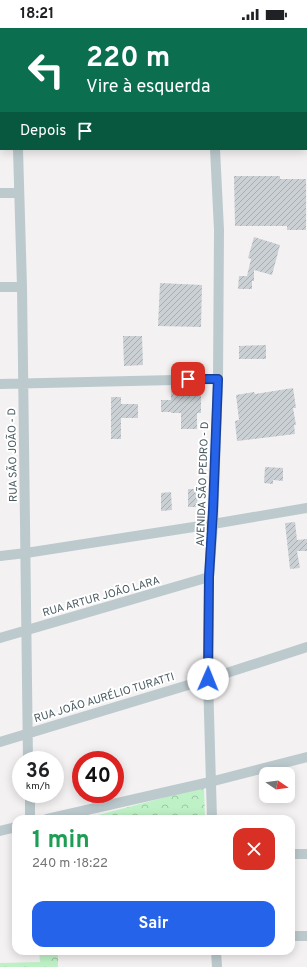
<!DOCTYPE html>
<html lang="pt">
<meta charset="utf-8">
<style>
:root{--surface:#fff;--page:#f6f6f6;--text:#202124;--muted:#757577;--accent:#2563eb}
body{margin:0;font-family:Overpass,sans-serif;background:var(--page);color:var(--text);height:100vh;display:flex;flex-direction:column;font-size:15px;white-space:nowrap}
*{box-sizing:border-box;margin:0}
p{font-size:13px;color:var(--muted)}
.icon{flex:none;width:22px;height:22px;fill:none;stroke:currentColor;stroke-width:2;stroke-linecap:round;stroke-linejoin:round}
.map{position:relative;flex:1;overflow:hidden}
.drawer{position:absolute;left:12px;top:787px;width:283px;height:140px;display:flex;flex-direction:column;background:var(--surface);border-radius:12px;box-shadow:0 2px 10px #0003}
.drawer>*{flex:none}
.guide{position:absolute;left:0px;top:0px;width:307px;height:122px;box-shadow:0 2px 10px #0003;background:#0b6e4f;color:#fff;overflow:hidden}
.needle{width:26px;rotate:103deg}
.controls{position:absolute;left:259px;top:739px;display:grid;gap:8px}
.controls a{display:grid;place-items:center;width:36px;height:36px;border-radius:8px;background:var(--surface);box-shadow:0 2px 10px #0003;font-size:20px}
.speed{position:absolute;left:12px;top:723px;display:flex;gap:8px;font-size:20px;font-weight:700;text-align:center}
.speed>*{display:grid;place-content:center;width:52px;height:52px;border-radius:50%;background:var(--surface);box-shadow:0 2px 10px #0003;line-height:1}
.speed small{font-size:10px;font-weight:400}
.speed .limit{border:6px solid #d22;background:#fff;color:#111}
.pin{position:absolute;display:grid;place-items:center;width:34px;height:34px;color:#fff;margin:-17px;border-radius:8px;box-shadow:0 2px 6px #0006}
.me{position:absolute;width:44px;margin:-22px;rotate:1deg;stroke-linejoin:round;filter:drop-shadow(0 0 3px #0008)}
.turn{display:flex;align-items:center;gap:14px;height:84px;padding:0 20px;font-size:18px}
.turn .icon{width:52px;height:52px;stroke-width:2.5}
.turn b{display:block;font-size:28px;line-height:34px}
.then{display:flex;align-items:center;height:38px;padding:0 20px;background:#0003;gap:8px;font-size:15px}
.round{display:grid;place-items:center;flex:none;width:42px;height:42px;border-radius:12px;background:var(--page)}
.summary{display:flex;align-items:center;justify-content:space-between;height:68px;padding:0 20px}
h1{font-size:24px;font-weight:700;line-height:30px;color:#1e9e55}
.action{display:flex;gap:8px;margin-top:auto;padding:8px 20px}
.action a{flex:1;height:46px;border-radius:12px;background:var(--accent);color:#fff;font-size:16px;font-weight:700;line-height:46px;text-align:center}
.status{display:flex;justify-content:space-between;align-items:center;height:28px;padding:0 20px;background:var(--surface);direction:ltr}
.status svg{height:11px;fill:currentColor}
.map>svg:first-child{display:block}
.forest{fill:url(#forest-crowns)}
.building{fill:url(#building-hatch)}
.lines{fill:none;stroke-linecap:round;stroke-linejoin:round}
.minor{stroke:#bccace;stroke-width:10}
.route-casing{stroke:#184099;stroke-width:10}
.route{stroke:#2563eb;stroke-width:7}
.labels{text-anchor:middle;stroke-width:4;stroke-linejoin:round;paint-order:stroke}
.street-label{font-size:11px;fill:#485a60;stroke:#fff}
</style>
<div class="status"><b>18:21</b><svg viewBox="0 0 49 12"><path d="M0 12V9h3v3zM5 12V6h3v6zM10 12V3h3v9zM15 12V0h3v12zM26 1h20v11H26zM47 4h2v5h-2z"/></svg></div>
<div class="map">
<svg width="307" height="939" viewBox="0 0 307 939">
<defs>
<pattern id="forest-crowns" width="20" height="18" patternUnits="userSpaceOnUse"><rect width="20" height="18" fill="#bff1c6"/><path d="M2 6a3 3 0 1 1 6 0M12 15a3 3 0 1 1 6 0" fill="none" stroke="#9dc6a4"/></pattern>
<pattern id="building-hatch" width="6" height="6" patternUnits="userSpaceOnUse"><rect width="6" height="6" fill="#cbd0d4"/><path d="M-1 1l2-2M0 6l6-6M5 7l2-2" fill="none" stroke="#a7acaf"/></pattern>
</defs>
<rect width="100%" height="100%" fill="#f4f1f2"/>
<path class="forest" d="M 229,0 L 307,0 L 307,72 L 306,72 L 306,1 L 229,1 Z
M 204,759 L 205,791 L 83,791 Z
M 39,923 L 58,923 L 58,939 L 0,939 L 0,935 L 40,934 Z"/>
<path class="building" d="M 234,148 L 280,148 L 280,151 L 306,151 L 306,202 L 287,202 L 287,198 L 235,198 Z
M 254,209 L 280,217 L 272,247 L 254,242 L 254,253 L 252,253 L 252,261 L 238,261 L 239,248 L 247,248 L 251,231 L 248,230 Z
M 160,255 L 202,257 L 201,299 L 158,298 Z
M 123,308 L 142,308 L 143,337 L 124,338 Z
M 266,317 L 266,331 L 239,331 L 239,318 Z
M 293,360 L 296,380 L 293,380 L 296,397 L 294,397 L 295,406 L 237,413 L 235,393 L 239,392 L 236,367 L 254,364 L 255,366 Z
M 171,363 L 201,363 L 201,385 L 197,385 L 197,401 L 181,401 L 181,385 L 171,385 L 171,384 L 161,384 L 161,372 L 171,372 Z
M 111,369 L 121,369 L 121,376 L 138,376 L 138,390 L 121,390 L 121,411 L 111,411 Z
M 265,439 L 283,440 L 283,453 L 273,452 L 273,456 L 264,455 Z
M 188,461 L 198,461 L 197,479 L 188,479 Z
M 171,464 L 172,482 L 161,483 L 161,465 Z
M 295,494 L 297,512 L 307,511 L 307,523 L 297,523 L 300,540 L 290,541 L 285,495 Z"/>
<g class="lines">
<path class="minor" d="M 17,0 L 17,1
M 214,0 L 214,1
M 0,63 L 1,63
M 18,121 L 22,259 L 28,732
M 0,165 L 19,165
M 0,259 L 22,259
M 0,356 L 218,351
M 0,528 L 26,525 L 213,496 L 307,480
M 0,610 L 209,549
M 0,714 L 208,651 L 307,619
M 30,766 L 30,791
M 47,791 L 210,754 L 307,729
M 212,791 L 208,651 L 209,549 L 213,496 L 218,351 L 219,202 L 215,121
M 0,803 L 16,799
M 291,826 L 307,826
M 291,908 L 307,908
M 216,923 L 217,939"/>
</g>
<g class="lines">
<g class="route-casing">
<path id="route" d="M 188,351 L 218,351 L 213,482 L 209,549 L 208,651"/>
</g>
<use href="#route" class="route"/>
</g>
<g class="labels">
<g class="street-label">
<text transform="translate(12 427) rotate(-91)" y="4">RUA SÃO JOÃO - D</text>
<text transform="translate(202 456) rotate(-88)" y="4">AVENIDA SÃO PEDRO - D</text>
<text transform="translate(101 568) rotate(-16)" y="4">RUA ARTUR JOÃO LARA</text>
<text transform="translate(104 669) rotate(-17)" y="4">RUA JOÃO AURÉLIO TURATTI</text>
</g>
</g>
</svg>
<div class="controls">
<a><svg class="needle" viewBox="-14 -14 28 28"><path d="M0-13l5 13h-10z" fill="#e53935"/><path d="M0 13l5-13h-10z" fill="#757577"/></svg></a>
</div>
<div class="speed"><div>36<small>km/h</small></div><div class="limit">40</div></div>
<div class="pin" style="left:188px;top:351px;background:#d93025"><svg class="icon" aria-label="arrive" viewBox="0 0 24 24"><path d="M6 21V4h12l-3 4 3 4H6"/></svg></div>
<svg class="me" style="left:208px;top:651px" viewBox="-20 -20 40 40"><circle r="19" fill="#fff"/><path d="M0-13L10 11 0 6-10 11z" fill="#2563eb"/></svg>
<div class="guide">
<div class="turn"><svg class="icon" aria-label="left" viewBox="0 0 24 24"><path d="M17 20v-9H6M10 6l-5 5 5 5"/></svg><div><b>220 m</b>Vire à esquerda</div></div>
<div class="then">Depois<svg class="icon" aria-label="arrive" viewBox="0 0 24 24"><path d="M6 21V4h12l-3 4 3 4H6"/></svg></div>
</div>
<section class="drawer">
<div class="summary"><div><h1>1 min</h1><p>240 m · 18:22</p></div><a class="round" style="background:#d93025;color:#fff"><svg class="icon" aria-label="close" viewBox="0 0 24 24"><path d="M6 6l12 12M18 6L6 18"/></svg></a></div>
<div class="action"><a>Sair</a></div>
</section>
</div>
